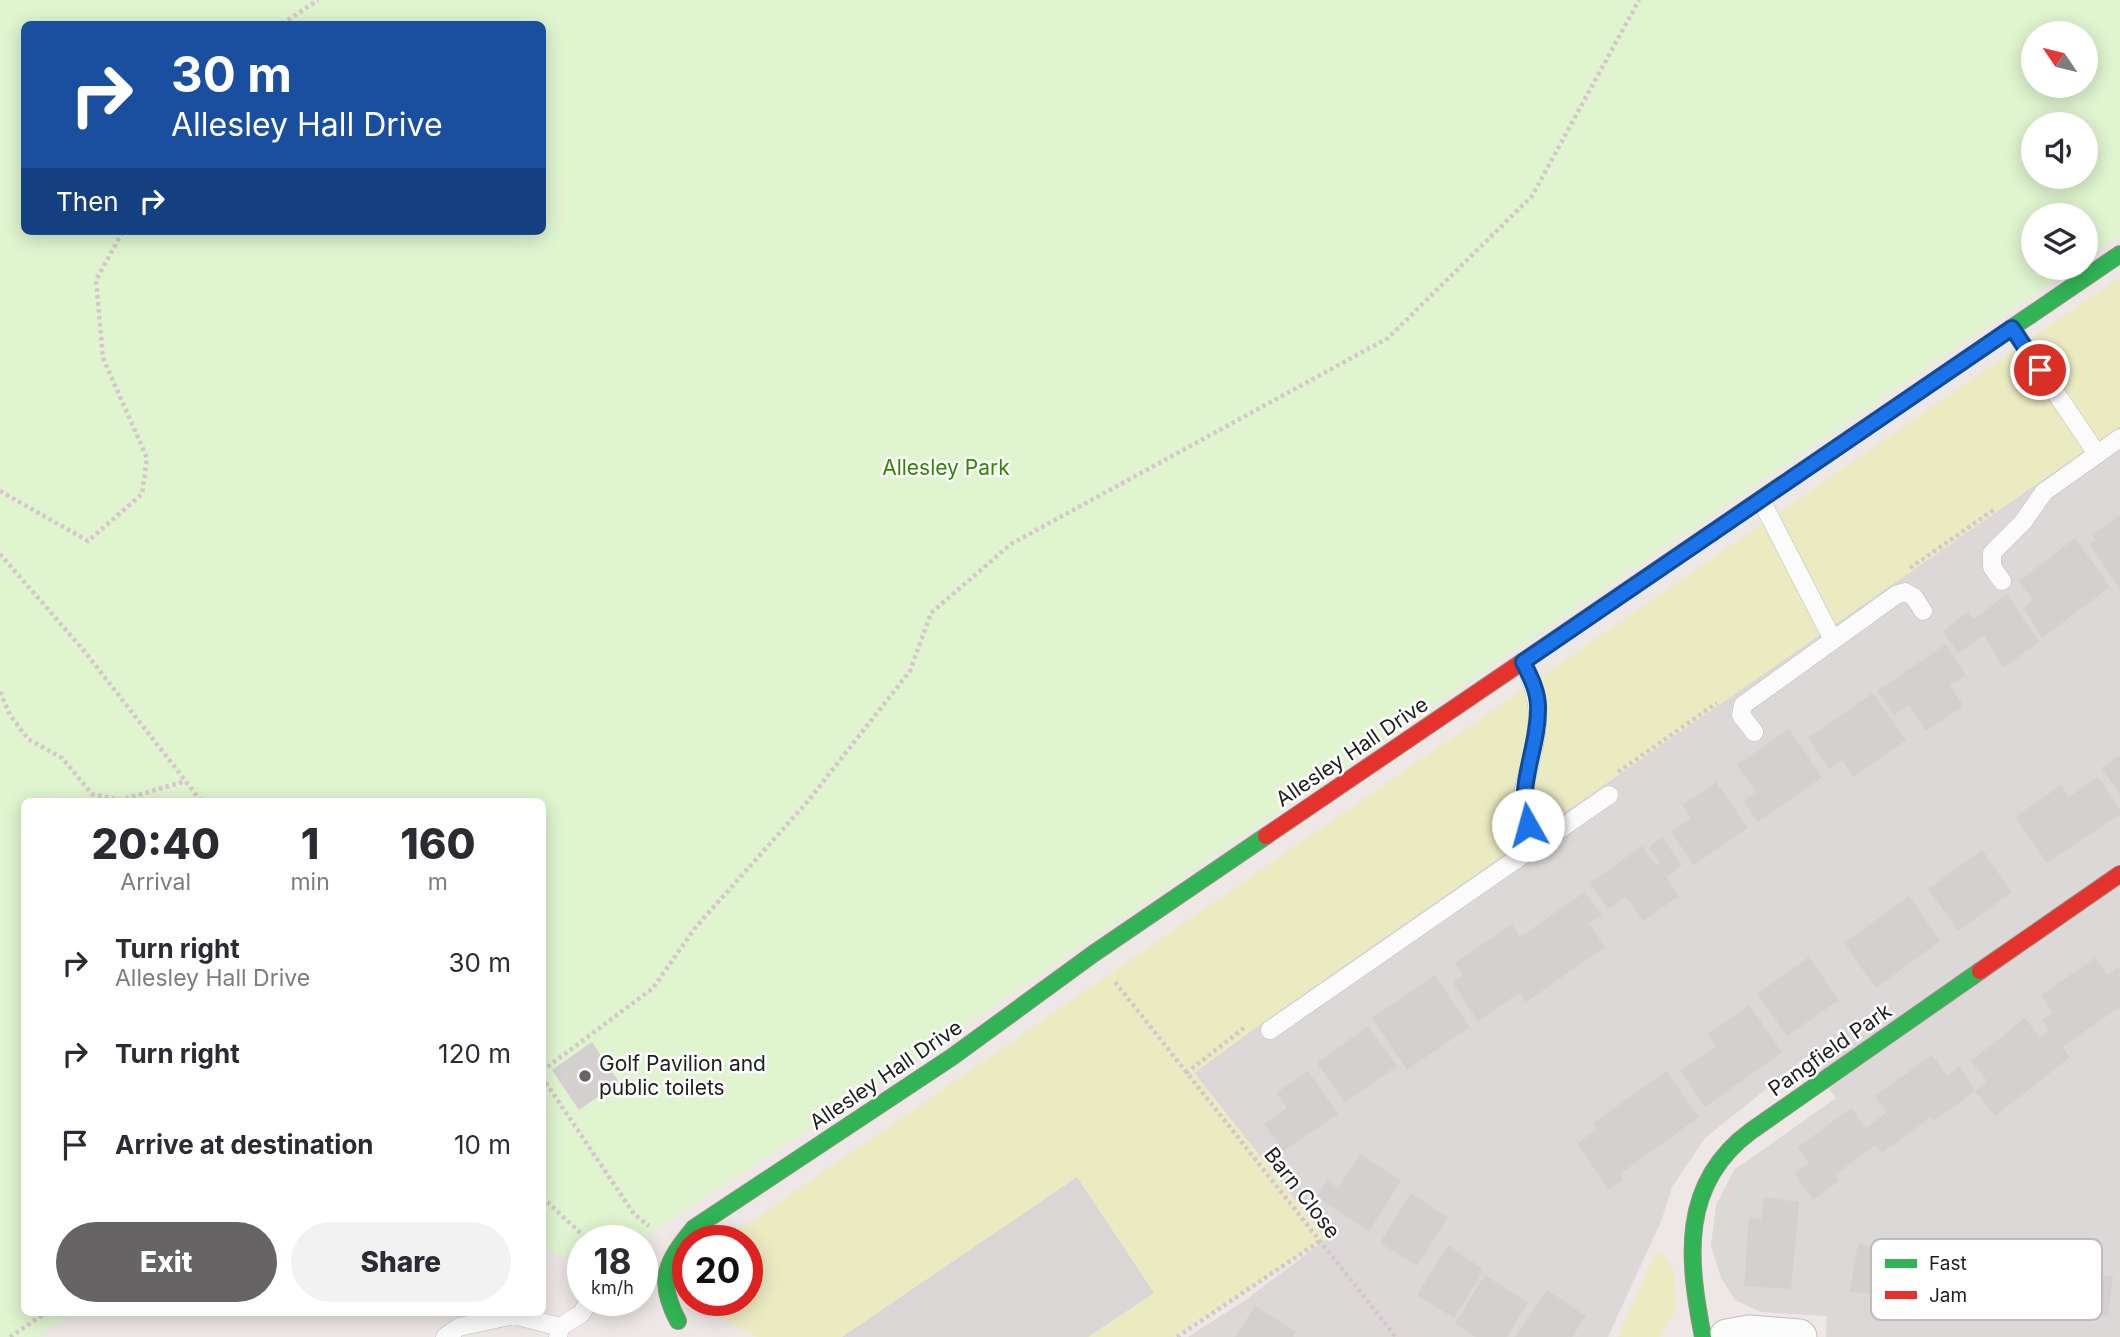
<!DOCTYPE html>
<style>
:root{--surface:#fff;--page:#f2f2f3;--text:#2b2b33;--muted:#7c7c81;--accent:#666464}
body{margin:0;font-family:Inter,sans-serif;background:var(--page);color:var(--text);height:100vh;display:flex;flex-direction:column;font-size:26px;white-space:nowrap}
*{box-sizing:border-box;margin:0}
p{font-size:23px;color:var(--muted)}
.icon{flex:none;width:38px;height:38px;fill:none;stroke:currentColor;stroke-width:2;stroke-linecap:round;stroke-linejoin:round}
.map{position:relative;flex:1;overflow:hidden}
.drawer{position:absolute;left:21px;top:798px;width:525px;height:518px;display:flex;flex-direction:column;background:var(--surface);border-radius:10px;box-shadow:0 4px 18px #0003}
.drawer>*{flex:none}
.banner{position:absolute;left:21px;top:21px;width:525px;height:214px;border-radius:10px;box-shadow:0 4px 18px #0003;background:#1a4fa0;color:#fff;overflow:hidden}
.needle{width:46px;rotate:305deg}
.fabs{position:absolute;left:2021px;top:21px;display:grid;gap:14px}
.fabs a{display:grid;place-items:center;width:77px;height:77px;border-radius:50%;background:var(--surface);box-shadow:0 4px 18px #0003;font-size:35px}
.speed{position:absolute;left:567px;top:1225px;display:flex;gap:14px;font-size:35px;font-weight:700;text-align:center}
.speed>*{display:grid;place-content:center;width:91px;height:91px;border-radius:50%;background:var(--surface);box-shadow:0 4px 18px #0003;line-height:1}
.speed small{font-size:18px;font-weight:400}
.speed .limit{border:10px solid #d22;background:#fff;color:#111}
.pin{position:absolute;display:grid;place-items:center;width:60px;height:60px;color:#fff;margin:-30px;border:4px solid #fff;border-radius:50%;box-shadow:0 2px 7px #0007}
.me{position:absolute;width:77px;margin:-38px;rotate:353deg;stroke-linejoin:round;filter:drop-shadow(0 0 5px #0008)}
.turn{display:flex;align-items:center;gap:24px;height:147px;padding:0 35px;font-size:32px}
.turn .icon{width:91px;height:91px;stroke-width:2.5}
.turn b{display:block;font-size:49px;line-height:60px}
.then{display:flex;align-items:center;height:66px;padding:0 35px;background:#0003;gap:14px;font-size:26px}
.eta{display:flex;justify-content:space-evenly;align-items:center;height:119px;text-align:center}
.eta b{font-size:42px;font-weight:800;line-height:49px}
.button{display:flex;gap:14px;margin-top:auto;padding:14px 35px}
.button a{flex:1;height:80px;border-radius:42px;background:var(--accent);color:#fff;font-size:28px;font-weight:800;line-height:80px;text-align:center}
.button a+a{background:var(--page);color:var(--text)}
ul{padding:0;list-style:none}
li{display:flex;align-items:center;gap:21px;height:91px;padding:0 35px}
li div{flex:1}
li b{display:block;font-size:26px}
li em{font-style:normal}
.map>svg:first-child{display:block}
.residential{fill:#dcd8d8}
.grass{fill:#ebebc2}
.park{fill:#dff4cf;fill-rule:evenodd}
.parking{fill:#d9d6d6}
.building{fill:#d5d0d0}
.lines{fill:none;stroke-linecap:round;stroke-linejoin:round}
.lane-casing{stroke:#c0bdbd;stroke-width:19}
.street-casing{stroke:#c0bdbd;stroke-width:37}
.fast-casing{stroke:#988e7e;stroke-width:18}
.jam-casing{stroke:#988e7e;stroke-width:18}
.path{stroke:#d7c6cb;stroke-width:4.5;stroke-dasharray:3.5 3.5;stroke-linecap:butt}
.lane{stroke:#fcfbfb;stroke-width:18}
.street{stroke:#fcfbfb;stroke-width:35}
.fast{stroke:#30b455;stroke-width:16}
.jam{stroke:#e5322d;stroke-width:16}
.route-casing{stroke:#114b97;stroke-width:18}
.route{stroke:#1a73e8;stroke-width:12}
.poi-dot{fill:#666464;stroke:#fff;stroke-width:2.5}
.labels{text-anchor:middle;stroke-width:5;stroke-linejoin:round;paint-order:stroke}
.park-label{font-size:21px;fill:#308701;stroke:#fff}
.street-label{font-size:21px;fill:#1e1e1e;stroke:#fff}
.poi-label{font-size:21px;fill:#1e1e1e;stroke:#fff;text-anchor:start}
.key{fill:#fff;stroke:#bcbcbc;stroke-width:2}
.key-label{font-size:19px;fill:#1e1e1e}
</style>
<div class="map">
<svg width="2120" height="1337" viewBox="0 0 2120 1337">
<rect width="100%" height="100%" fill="#ede7e6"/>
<path class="residential" d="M 2120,426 L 2120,1337 L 1826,1337 L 1827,1316 L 1761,1312 L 1735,1300 L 1721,1278 L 1711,1246 L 1716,1205 L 1734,1170 L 1836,1098 L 1805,1058 L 1705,1138 L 1672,1187 L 1662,1219 L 1608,1337 L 1188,1337 L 1247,1299 L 1326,1239 L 1194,1073 L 1273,1015 Z"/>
<path class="grass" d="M 2120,277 L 2120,426 L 1273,1015 L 1194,1073 L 1326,1239 L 1173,1337 L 1088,1337 L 1154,1293 L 1077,1177 L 842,1337 L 756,1337 L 720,1316 L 710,1300 L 747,1300 L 747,1241 L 723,1241 Z
M 1655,1254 L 1663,1255 L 1673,1268 L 1677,1308 L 1659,1337 L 1617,1337 Z"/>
<path class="park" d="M 0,0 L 2120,0 L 2120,236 L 2086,259 L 2086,215 L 2034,215 L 2034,268 L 2073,268 L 931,1049 L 647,1235 L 633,1241 L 583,1241 L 582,1263 L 543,1248 L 542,802 L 24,802 L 24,1312 L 72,1313 L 37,1337 L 0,1337 ZM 24,24 L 542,24 L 542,231 L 24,231 ZM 2034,33 L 2086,33 L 2086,86 L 2034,86 ZM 2034,124 L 2086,124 L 2086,177 L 2034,177 Z"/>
<path class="parking" d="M 1077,1177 L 1154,1293 L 1088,1337 L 842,1337 Z"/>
<path class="building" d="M 2120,515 L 2120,589 L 2089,544 L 2096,540 L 2092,535 Z
M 2075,538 L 2110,587 L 2042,638 L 2024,608 L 2033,600 L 2019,581 Z
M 2007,594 L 2039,642 L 2003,668 L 1984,635 L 1958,653 L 1943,631 L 1968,612 L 1974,619 Z
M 1946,644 L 1966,675 L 1950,686 L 1964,706 L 1926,731 L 1909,705 L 1894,715 L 1877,691 Z
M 1873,693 L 1906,740 L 1853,777 L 1842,760 L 1829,769 L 1808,738 Z
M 1789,729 L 1822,777 L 1758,822 L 1743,801 L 1756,792 L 1737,765 Z
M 2120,755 L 2120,794 L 2101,768 Z
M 2098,777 L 2120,809 L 2120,814 L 2047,863 L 2015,817 L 2061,785 L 2069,797 Z
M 1716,782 L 1748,828 L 1694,865 L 1671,832 L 1691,818 L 1682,805 Z
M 1662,837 L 1682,865 L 1666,877 L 1679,896 L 1643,921 L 1626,897 L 1608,909 L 1590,883 L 1642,846 L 1656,865 L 1659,862 L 1649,847 Z
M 1982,850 L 2012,892 L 1958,931 L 1928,889 Z
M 1585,892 L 1602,915 L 1589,923 L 1605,947 L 1526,1002 L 1519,993 L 1478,1021 L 1452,982 L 1463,975 L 1455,963 L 1512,924 L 1520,937 Z
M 1909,896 L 1940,941 L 1876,988 L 1844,943 Z
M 1809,957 L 1839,1000 L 1787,1036 L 1757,994 Z
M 2095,958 L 2107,975 L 2118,967 L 2120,970 L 2120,1007 L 2062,1047 L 2070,1057 L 1995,1116 L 1975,1091 L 1987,1081 L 1971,1061 L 2025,1018 L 2040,1037 L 2049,1030 L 2042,1020 L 2053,1013 L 2041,995 Z
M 1435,975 L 1470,1027 L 1407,1070 L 1372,1018 Z
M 1749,1005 L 1782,1052 L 1705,1107 L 1680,1071 L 1716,1046 L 1708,1034 Z
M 1368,1026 L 1397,1066 L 1345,1103 L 1317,1063 Z
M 592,1042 L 619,1082 L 579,1110 L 552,1070 Z
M 1932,1055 L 1947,1076 L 1960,1066 L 1975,1091 L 1934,1121 L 1931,1117 L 1882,1153 L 1876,1145 L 1835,1175 L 1839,1181 L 1813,1200 L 1795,1174 L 1809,1163 L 1798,1147 L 1851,1108 L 1866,1128 L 1887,1112 L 1875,1096 Z
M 1308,1071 L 1338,1114 L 1283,1151 L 1264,1124 L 1287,1108 L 1276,1093 Z
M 1666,1071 L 1699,1117 L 1620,1174 L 1623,1179 L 1609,1189 L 1577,1144 L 1597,1129 L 1593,1123 Z
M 1360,1154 L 1401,1181 L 1369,1231 L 1316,1197 L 1327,1181 L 1338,1188 Z
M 1411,1193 L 1448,1218 L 1417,1266 L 1380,1243 Z
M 1764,1197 L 1799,1202 L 1791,1289 L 1744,1286 L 1749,1217 L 1761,1219 Z
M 1858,1244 L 2009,1267 L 2004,1305 L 1930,1295 L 1931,1290 L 1917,1288 L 1914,1302 L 1850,1291 Z
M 1448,1245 L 1484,1270 L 1454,1318 L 1417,1295 Z
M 2024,1250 L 2072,1255 L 2070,1271 L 2113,1276 L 2108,1316 L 2030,1307 L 2031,1291 L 2019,1290 Z
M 1485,1275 L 1528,1303 L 1507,1337 L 1476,1337 L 1455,1323 Z
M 1547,1290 L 1586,1316 L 1572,1337 L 1515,1337 Z
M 1255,1306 L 1296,1332 L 1293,1337 L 1235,1337 Z"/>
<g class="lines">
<g class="lane-casing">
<path id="lane" d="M 2012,328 L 2097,454
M 1761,500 L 1833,640
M 2002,581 L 1992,567 L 1992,553 L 2023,522 L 2044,492 L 2120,438
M 1523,662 C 1542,701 1540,719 1531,761 C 1527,777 1521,793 1523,809 C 1525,822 1533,833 1539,844
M 1754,732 L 1741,715 L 1743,705 L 1896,595 L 1905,592 L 1914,597 L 1923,611
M 1270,1030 L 1609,795
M 445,1337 L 459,1327 L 514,1315 L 560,1327
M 558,1337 L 560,1327 L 581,1314 L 590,1300"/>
</g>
<g class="street-casing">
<path id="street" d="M 1727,1337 L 1749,1333 L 1799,1337"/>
</g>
<g class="fast-casing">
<path id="fast" d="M 1522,662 L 2120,254
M 678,1321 C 656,1280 666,1262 694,1228 L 952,1057 L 1093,954 L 1266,836
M 1703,1337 C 1688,1260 1679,1184 1751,1131 L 1980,971"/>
</g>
<g class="jam-casing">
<path id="jam" d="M 1266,836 L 1522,662
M 1980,971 L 2120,874"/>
</g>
<path class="path" d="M 282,24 L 318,0
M 0,491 L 88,541 L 142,494 L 147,458 L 103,358 L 96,280 L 123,231
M 0,554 L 85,652 L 202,802
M 1910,568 L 1995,509
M 0,692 L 10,715 L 28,739 L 62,758 L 92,794 L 121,800 L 186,781
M 1618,772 L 1717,703
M 1115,982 L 1396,1337
M 542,1071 L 653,988 L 695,928 L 808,801 L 910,671 L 931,613 L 1011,544 L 1388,338 L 1532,196 L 1639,0
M 1186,1073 L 1244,1028
M 542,1077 L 634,1214 L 649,1226
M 542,1197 L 589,1241
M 10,1337 L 47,1312
M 1177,1337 L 1320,1241"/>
<use href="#lane" class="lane"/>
<use href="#street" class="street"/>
<use href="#fast" class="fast"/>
<use href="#jam" class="jam"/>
</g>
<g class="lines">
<g class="route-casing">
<path id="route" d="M 1528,825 C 1516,785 1539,748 1538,707 C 1538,691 1530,676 1523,662 L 2012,328 L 2040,370"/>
</g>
<use href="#route" class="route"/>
</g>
<circle class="poi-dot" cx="585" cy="1076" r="7"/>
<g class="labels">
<g class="park-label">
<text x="946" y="475">Allesley Park</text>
</g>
<g class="street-label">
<text transform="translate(1352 752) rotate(-34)" y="7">Allesley Hall Drive</text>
<text transform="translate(1830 1050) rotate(-35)" y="7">Pangfield Park</text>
<text transform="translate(886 1075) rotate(-34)" y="7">Allesley Hall Drive</text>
<text transform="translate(1302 1193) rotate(52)" y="7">Barn Close</text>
</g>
<g class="poi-label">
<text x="599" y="1071">Golf Pavilion and<tspan x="599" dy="24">public toilets</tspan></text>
</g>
</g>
<rect x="1871" y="1239" width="231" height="81" rx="10" class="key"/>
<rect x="1885" y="1259" width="32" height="9" fill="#30b455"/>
<rect x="1885" y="1291" width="32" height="8" fill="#e5322d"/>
<g class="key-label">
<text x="1929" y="1270">Fast</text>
<text x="1929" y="1302">Jam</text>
</g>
</svg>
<div class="fabs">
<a><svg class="needle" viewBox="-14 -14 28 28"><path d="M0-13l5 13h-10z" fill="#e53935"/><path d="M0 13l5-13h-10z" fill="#7c7c81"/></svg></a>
<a><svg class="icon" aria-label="sound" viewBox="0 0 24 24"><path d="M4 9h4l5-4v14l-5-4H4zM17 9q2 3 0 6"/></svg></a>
<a><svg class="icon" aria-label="layers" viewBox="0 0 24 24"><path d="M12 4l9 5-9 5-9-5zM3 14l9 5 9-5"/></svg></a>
</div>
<div class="speed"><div>18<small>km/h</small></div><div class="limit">20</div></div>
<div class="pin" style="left:2040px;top:370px;background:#d93025"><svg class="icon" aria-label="arrive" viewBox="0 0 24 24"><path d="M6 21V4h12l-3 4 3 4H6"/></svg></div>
<svg class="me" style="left:1528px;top:825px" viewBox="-20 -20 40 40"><circle r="19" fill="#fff"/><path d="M0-13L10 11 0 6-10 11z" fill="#1a73e8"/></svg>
<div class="banner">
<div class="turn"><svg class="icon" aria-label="right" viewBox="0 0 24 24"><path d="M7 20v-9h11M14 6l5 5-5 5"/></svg><div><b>30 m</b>Allesley Hall Drive</div></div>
<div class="then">Then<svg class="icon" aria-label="right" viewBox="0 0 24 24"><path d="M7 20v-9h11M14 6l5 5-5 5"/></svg></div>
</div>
<section class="drawer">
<div class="eta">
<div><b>20:40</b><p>Arrival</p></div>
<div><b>1</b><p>min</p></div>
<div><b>160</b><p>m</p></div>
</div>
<ul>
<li><svg class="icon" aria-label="right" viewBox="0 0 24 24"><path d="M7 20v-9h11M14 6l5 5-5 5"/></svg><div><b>Turn right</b><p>Allesley Hall Drive</p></div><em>30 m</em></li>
<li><svg class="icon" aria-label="right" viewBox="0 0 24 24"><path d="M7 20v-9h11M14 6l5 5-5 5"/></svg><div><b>Turn right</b></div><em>120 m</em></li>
<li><svg class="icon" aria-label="arrive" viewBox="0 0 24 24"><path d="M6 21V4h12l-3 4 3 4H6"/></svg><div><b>Arrive at destination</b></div><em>10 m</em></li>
</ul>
<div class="button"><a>Exit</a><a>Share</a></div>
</section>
</div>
